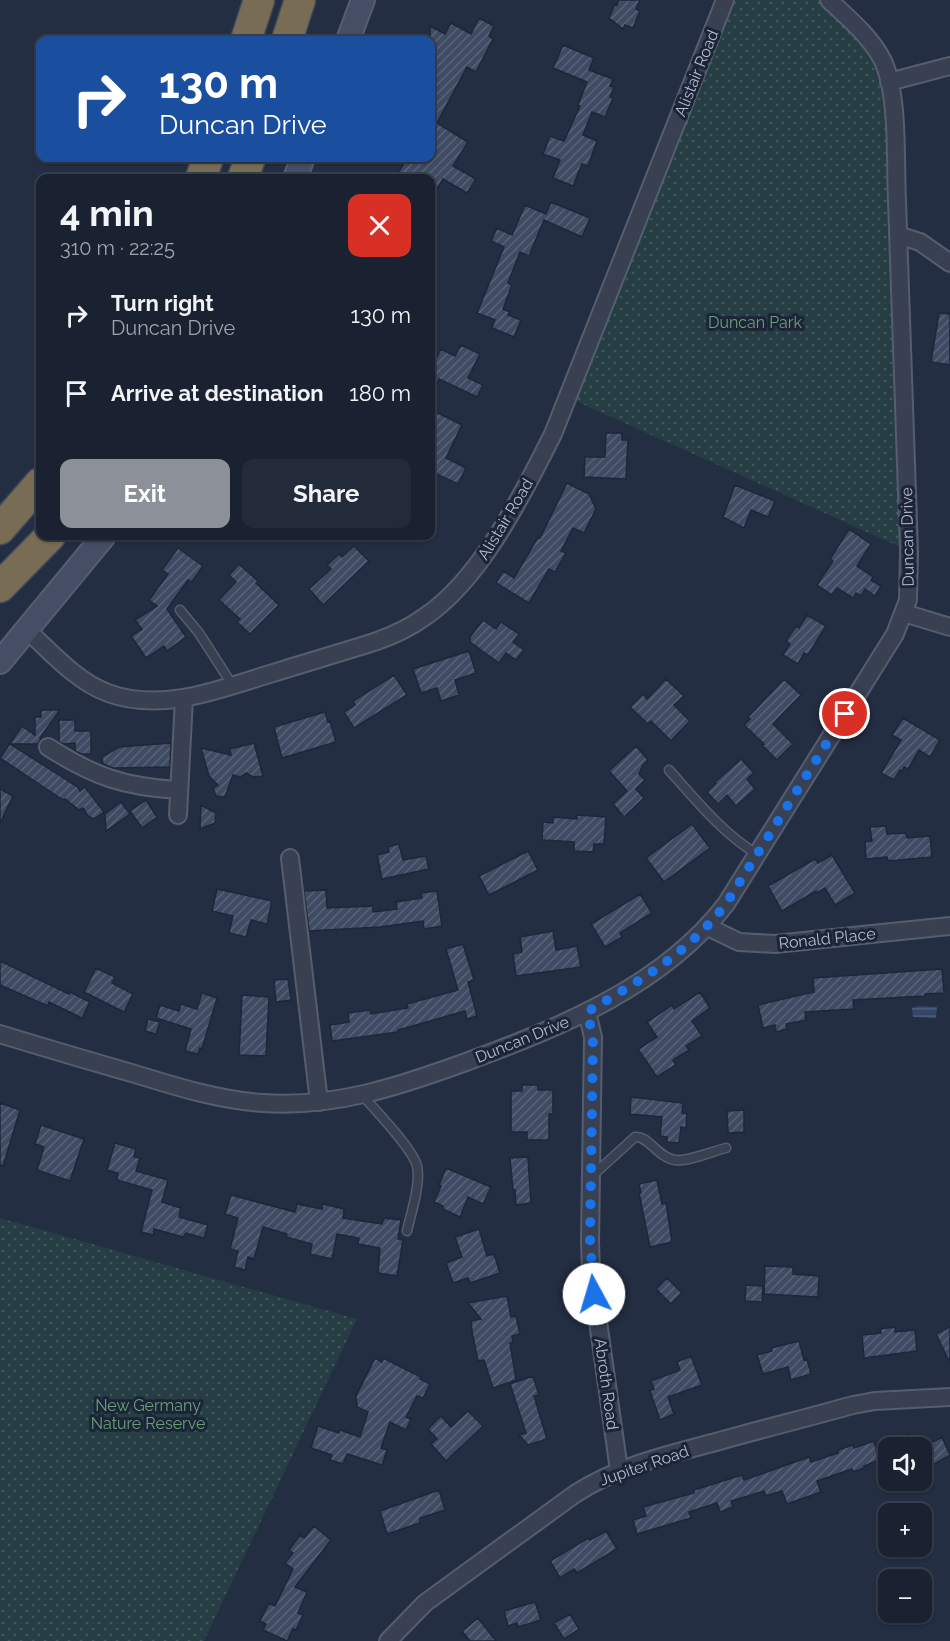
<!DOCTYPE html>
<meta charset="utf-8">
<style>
:root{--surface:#1a2232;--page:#232a3a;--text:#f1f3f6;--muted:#9fa4ac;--line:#383f4d;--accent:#8c9099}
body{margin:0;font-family:Raleway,sans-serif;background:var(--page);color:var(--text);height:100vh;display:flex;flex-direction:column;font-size:22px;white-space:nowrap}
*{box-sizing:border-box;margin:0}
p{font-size:20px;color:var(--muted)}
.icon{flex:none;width:33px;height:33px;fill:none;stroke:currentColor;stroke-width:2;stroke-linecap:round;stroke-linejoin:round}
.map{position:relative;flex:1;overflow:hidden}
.drawer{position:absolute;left:36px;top:174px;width:399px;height:366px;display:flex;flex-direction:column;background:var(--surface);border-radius:12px;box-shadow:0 2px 4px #0004,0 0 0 2px var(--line)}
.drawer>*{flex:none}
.guide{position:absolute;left:36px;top:36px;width:399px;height:126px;border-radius:12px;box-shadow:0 2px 4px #0004,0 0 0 2px var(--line);background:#1a4fa0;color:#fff;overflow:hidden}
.tools{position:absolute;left:878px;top:1437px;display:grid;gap:12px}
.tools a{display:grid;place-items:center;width:54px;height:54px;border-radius:12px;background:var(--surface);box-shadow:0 2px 4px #0004,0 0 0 2px var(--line);font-size:30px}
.pin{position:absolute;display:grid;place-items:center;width:51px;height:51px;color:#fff;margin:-26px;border:3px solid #fff;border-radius:50%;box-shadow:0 2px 6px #0007}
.me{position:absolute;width:66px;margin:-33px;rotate:354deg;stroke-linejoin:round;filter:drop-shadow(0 0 4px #0008)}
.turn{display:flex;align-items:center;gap:21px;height:126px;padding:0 24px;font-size:27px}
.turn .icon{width:78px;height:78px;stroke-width:2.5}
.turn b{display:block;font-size:42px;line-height:51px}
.round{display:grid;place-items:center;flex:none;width:63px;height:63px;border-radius:12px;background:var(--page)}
.headline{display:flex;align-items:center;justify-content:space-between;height:102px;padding:0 24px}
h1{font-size:36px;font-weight:700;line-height:45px}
.action{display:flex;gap:12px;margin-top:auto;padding:12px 24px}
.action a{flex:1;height:69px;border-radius:12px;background:var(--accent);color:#fff;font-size:24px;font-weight:700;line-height:69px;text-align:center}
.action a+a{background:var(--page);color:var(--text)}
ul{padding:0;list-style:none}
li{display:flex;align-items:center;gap:18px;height:78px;padding:0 24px}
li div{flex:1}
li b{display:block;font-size:22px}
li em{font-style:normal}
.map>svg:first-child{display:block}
.grass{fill:url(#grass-dots)}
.water{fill:url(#water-rules)}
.building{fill:url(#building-hatch);stroke:#1e2739;stroke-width:1.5}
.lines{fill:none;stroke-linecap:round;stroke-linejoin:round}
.lane-casing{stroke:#555e6f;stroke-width:11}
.street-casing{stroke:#555e6f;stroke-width:20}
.secondary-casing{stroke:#555e6f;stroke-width:26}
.highway-casing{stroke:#424b5c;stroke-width:33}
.lane{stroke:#384052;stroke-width:8}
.street{stroke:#384052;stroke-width:16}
.secondary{stroke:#454e65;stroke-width:22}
.highway{stroke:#786d54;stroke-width:30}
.route{stroke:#1a73e8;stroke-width:10;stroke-dasharray:0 18}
.labels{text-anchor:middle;stroke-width:6;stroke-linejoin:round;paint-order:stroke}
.street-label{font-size:16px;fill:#b4bbcc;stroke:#1c2537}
.park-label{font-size:16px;fill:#699f7a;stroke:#1c2537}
</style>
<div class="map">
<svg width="950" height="1641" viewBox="0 0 950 1641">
<defs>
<pattern id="grass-dots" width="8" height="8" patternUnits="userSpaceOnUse" patternTransform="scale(1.5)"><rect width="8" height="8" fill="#253d43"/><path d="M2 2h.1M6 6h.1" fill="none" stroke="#42575d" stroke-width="1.8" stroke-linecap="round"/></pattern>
<pattern id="water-rules" width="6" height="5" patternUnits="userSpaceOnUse" patternTransform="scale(1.5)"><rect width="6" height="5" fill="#344569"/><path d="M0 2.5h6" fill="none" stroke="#4f5e7d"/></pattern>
<pattern id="building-hatch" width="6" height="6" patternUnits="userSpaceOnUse" patternTransform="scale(1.5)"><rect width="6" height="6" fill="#3f4a63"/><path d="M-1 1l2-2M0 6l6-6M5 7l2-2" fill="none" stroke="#586278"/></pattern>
</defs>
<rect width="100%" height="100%" fill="#232e42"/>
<path class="grass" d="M 725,0 L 827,0 L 866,36 L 889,82 L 909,551 L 569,398 Z
M 0,1218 L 357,1319 L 204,1641 L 0,1641 Z"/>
<path class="water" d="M 919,1006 L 937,1007 L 936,1018 L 913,1017 L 912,1008 Z"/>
<path class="building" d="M 619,0 L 640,0 L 636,9 L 640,11 L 633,28 L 625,25 L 623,29 L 609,18 L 615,4 L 617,5 Z
M 479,18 L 494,26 L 489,36 L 493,39 L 476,72 L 467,67 L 437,123 L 468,142 L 453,166 L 476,179 L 467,193 L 443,179 L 430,201 L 430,178 L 395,178 L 407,158 L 430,158 L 430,26 L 445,34 L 451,23 L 471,34 Z
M 563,45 L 594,58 L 589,70 L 613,79 L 610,86 L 614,87 L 610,97 L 613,98 L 605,117 L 592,112 L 583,135 L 597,141 L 588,166 L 582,164 L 573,186 L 553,178 L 560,160 L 543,154 L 550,136 L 564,141 L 580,106 L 578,105 L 587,82 L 553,68 Z
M 551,202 L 590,218 L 582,237 L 544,220 L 529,256 L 520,252 L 508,283 L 512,285 L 503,309 L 510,312 L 508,315 L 521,320 L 514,337 L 492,328 L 495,320 L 477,313 L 504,247 L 491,241 L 497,228 L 512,235 L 525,205 L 546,214 Z
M 939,313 L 950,314 L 950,365 L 931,362 Z
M 461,345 L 480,354 L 468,378 L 483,385 L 477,397 L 439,379 L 430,397 L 430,357 L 436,359 L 441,349 L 455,356 Z
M 430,409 L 462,425 L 446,458 L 466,468 L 458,484 L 430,471 Z
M 606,433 L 622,433 L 622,440 L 628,440 L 626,479 L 584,477 L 585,457 L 605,457 Z
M 567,483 L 589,494 L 596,509 L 584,533 L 573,528 L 561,551 L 566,553 L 555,572 L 549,569 L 529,603 L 496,583 L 503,571 L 514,578 L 538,537 L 540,538 Z
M 735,485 L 775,501 L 768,517 L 751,510 L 744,528 L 723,517 Z
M 849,529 L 871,544 L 857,566 L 873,577 L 871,580 L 881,586 L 875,596 L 865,589 L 861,596 L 856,593 L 853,598 L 837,588 L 832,595 L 817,585 L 833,561 L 830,559 Z
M 354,546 L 369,561 L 323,605 L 309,589 L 331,569 L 327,565 L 339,554 L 342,557 Z
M 178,548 L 203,566 L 192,582 L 188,580 L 167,609 L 186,637 L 167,651 L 164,646 L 146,658 L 131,636 L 142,629 L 135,620 L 157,606 L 149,600 L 168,574 L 162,570 Z
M 239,564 L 258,581 L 256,583 L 279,605 L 250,634 L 237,622 L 240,619 L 219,600 L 236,582 L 229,575 Z
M 807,615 L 826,626 L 808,655 L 804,653 L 798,664 L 783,655 L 790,644 L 786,641 L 796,626 L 799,628 Z
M 483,620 L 496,629 L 501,622 L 519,634 L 513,642 L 524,650 L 516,660 L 506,653 L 499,663 L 470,642 L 470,637 Z
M 469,651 L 476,673 L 455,680 L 459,695 L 441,701 L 437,688 L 421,693 L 413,669 Z
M 394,675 L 407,695 L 354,728 L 344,712 L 355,705 L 353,701 Z
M 666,679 L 684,696 L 674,705 L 690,721 L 671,741 L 651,721 L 648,724 L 630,707 L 643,694 L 647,699 Z
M 784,679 L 801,695 L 773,724 L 793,744 L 777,760 L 762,745 L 764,744 L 744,725 L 750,719 L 748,717 Z
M 41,710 L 60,710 L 40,738 L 41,739 L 38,744 L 10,744 L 78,787 L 80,791 L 85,787 L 104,812 L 94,819 L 88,816 L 83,808 L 79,810 L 65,799 L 63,800 L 0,758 L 22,726 L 35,735 L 35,717 L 41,717 Z
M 325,712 L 328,722 L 330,721 L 336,742 L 282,758 L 274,727 Z
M 903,718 L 940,740 L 930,757 L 919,750 L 908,769 L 904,767 L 902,771 L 900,770 L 894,780 L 881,773 L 901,740 L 892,735 Z
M 59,720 L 75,720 L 75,731 L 91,731 L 91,754 L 81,754 L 75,751 L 75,743 L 63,744 L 59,742 Z
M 171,743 L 170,767 L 113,768 L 103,764 L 102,757 L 119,747 Z
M 254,743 L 263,776 L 253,777 L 246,773 L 240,777 L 233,775 L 225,797 L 216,796 L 213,788 L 218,785 L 209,776 L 201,748 L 231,755 L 230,749 Z
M 636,746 L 648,760 L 643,765 L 639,774 L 645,780 L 636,789 L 644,798 L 624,817 L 613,804 L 627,791 L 609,771 Z
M 741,759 L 754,773 L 747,779 L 755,789 L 736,806 L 727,795 L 718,804 L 707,792 L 716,783 L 715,782 Z
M 0,789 L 13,796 L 0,823 Z
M 146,800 L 157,817 L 142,828 L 130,811 Z
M 121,802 L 130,814 L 106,831 L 105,814 Z
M 201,805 L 216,813 L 215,823 L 200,829 Z
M 577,815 L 606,817 L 604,844 L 594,844 L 593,852 L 574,851 L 574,842 L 542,840 L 543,822 L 553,823 L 553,817 L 577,819 Z
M 692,824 L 710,848 L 664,882 L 646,858 Z
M 886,826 L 887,834 L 906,833 L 907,838 L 930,836 L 932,857 L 888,861 L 887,857 L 866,859 L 865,842 L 872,841 L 870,827 Z
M 399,844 L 403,860 L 426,856 L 429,869 L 382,879 L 377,855 L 389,852 L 388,847 Z
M 528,851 L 538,870 L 489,895 L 479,876 Z
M 832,855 L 855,893 L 835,905 L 825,888 L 817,893 L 816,891 L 782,911 L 768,886 L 815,859 L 818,863 Z
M 217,889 L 272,901 L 267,924 L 251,920 L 246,937 L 229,933 L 233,916 L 212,911 Z
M 326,890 L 327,908 L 373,906 L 373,912 L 397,909 L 396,902 L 422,898 L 421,893 L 437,891 L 442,926 L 424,929 L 423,921 L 380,927 L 309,931 L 304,891 Z
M 640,894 L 652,913 L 620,933 L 622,937 L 605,947 L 591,924 Z
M 553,931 L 556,950 L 577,946 L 581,967 L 516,976 L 513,954 L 522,952 L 520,937 Z
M 463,944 L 474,980 L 468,982 L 477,1016 L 467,1019 L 465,1011 L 398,1030 L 398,1032 L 332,1041 L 330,1025 L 349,1022 L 348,1013 L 370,1010 L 371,1014 L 408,1008 L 407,1004 L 458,990 L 446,949 Z
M 0,961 L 69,994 L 70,992 L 90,1002 L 82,1018 L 49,1002 L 48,1006 L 0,985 Z
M 96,968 L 115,977 L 112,983 L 133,994 L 124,1012 L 84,992 Z
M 942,969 L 944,993 L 925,994 L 925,996 L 853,1000 L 854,1009 L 805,1012 L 806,1020 L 786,1024 L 787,1029 L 776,1032 L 775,1025 L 763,1028 L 758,1005 L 814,992 L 813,978 Z
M 288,979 L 291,1000 L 276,1002 L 274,980 Z
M 700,992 L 710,1008 L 692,1021 L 702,1036 L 686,1046 L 689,1050 L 673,1060 L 676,1065 L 657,1077 L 638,1049 L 657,1037 L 647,1022 L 672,1005 L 674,1009 Z
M 202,993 L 217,998 L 202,1049 L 200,1048 L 198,1054 L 185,1051 L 191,1029 L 156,1018 L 160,1005 L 179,1011 L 181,1004 L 197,1009 Z
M 242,995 L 269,997 L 266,1056 L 239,1055 Z
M 148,1019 L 160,1022 L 156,1034 L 145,1031 Z
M 522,1085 L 538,1085 L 538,1090 L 553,1090 L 553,1114 L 549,1114 L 549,1140 L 527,1140 L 527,1132 L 511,1132 L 511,1091 L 522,1091 Z
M 631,1097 L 683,1103 L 682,1113 L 687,1114 L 686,1128 L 681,1127 L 679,1143 L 667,1142 L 667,1137 L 660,1136 L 662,1117 L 630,1114 Z
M 0,1103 L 20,1110 L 3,1166 L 0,1165 Z
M 744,1110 L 744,1132 L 728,1133 L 727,1111 Z
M 41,1125 L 84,1139 L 70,1181 L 37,1170 L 44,1147 L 35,1144 Z
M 115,1143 L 136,1149 L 134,1157 L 140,1158 L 136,1171 L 168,1180 L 162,1202 L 181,1208 L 179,1217 L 208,1225 L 204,1238 L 186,1233 L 183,1237 L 154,1229 L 153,1235 L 141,1232 L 152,1190 L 117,1180 L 118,1173 L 107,1170 Z
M 528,1157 L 531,1203 L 516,1205 L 515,1190 L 513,1190 L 510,1158 Z
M 446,1168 L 491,1187 L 483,1204 L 468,1197 L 460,1217 L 443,1209 L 443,1206 L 434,1202 L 441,1186 L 439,1185 Z
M 657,1180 L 662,1204 L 666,1203 L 672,1242 L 650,1247 L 639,1193 L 641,1193 L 639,1184 Z
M 231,1195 L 295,1212 L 297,1204 L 322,1209 L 323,1204 L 344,1209 L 343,1218 L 382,1224 L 384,1218 L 401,1220 L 398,1239 L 403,1240 L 397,1276 L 378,1273 L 380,1248 L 358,1244 L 359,1238 L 337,1234 L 332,1259 L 310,1254 L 312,1244 L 286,1237 L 287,1234 L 263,1227 L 254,1259 L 248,1257 L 245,1270 L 234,1267 L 238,1251 L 230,1249 L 238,1218 L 225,1214 Z
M 479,1229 L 487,1256 L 494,1254 L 500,1273 L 470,1283 L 468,1278 L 453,1283 L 446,1263 L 462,1257 L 455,1237 Z
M 765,1266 L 793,1267 L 793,1274 L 819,1276 L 818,1297 L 764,1294 Z
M 667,1278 L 682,1293 L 671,1304 L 656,1289 Z
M 746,1285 L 763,1286 L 762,1302 L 745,1301 Z
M 507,1296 L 511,1317 L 516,1316 L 520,1334 L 512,1336 L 513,1342 L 510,1343 L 516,1380 L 493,1388 L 484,1360 L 478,1361 L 472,1332 L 471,1321 L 481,1319 L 468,1303 Z
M 895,1327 L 895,1332 L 915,1330 L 917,1351 L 864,1358 L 862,1335 L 881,1333 L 880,1329 Z
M 950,1327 L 950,1363 L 936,1334 Z
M 799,1341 L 804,1360 L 807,1359 L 811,1374 L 791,1380 L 788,1367 L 763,1374 L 757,1355 L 772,1351 L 771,1348 Z
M 691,1356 L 702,1385 L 668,1397 L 674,1414 L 660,1420 L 650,1391 L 654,1389 L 651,1381 L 680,1370 L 677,1362 Z
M 375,1358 L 382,1362 L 383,1358 L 421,1377 L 420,1379 L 430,1384 L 423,1398 L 417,1396 L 406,1417 L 411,1419 L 406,1430 L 390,1422 L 381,1448 L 387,1450 L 382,1465 L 347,1454 L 343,1464 L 330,1460 L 332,1455 L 311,1448 L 318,1426 L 339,1433 L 340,1430 L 360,1437 L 368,1412 L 357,1407 L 356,1396 Z
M 533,1376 L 539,1395 L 534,1396 L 547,1439 L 528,1445 L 519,1435 L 526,1433 L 510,1384 Z
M 468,1411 L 483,1426 L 446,1461 L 431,1444 L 437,1439 L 428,1429 L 441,1416 L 451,1427 Z
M 909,1434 L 916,1448 L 883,1448 Z
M 942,1437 L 950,1455 L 921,1472 L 921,1442 L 924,1447 Z
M 874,1441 L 879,1460 L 864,1466 L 864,1468 L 853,1472 L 852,1469 L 817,1481 L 821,1492 L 787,1504 L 782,1491 L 766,1496 L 764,1491 L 731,1501 L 733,1507 L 720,1512 L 717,1503 L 689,1512 L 691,1518 L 637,1534 L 633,1520 L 646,1516 L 643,1507 L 694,1493 L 694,1490 L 742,1475 L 744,1480 L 809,1457 L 811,1462 L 838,1453 L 838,1450 L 853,1445 L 854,1448 Z
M 439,1490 L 445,1510 L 420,1518 L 420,1523 L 387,1534 L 380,1511 Z
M 314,1526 L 331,1540 L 295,1587 L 307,1592 L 298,1613 L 303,1615 L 296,1630 L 293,1629 L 287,1641 L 263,1630 L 266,1624 L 260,1621 L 269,1603 L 275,1606 L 293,1569 L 285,1563 L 293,1553 L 289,1550 L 300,1535 L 304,1538 Z
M 606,1531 L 617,1549 L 577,1573 L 574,1569 L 560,1578 L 550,1561 L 588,1538 L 590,1540 Z
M 535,1602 L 541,1620 L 518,1627 L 517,1623 L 508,1626 L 504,1611 Z
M 570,1614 L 579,1629 L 564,1639 L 554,1623 Z
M 478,1618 L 496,1641 L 470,1641 L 462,1631 Z"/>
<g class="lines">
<g class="lane-casing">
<path id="lane" d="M 180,610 L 199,633 L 233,686
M 669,770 C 694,798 724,835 757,854
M 363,1096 C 376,1111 413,1149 417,1166 C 421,1184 411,1213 407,1231
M 591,1177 L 635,1137 C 648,1135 658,1158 675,1160 C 687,1162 713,1151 726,1148"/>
</g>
<g class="street-casing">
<path id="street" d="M 889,82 L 950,66
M 898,235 L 920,242 L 950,263
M 904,613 L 950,627
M 26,629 C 51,652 76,681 108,693 C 163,713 220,689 273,673 C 308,662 343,652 377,641 C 394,635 409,628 423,618 C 480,581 523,494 553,434 L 725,0
M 48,747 C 93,776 124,787 178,790
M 178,815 L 184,698
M 290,858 L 319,1102
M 708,927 L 739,942 L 775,944 L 950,926
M 587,1012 L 593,1037 L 590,1241 L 591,1272 L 619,1470
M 0,1034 C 45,1048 90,1061 135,1074 C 177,1087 219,1100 263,1103 C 335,1108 400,1086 466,1062 C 561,1027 663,986 726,904 L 895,634 L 908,600 L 909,551 C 905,435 902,318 897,201 C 895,161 899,96 883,61 C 871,37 848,18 829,0
M 388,1641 L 425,1603 L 575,1494 C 618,1466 667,1455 716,1442 C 761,1429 807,1418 853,1405 L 875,1401 L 950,1397"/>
</g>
<g class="secondary-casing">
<path id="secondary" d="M 348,40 L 363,0
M 295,178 L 303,158
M 0,662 L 104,536"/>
</g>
<g class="highway-casing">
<path id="highway" d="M 246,40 L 259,0
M 287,40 L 300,0
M 201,178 L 208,158
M 243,178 L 250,158
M 0,529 L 40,483
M 0,587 L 50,536"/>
</g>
<use href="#lane" class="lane"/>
<use href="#street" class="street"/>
<use href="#secondary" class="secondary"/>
<use href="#highway" class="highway"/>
</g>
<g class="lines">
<path class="route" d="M 594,1294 L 590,1241 L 593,1037 L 587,1012 C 642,979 686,955 726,904 L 845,714"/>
</g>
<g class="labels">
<g class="street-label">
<text transform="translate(696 73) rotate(-68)" y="6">Alistair Road</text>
<text transform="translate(505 519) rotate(-59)" y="6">Alistair Road</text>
<text transform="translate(907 537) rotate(-91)" y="6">Duncan Drive</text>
<text transform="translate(827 938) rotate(-6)" y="6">Ronald Place</text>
<text transform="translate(522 1039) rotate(-22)" y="6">Duncan Drive</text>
<text transform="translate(607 1384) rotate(82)" y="6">Abroth Road</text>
<text transform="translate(644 1465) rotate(-19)" y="6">Jupiter Road</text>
</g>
<g class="park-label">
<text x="755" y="328">Duncan Park</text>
<text x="148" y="1411">New Germany<tspan x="148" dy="18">Nature Reserve</tspan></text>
</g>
</g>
</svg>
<div class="tools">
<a><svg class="icon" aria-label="sound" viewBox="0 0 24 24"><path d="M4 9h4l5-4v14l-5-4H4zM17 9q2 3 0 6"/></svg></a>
<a>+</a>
<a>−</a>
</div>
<div class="pin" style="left:845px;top:714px;background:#d93025"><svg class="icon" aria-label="arrive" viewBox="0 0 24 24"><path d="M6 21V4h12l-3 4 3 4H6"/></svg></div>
<svg class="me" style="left:594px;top:1294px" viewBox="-20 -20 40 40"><circle r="19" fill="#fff"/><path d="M0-13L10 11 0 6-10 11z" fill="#1a73e8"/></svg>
<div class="guide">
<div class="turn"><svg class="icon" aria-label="right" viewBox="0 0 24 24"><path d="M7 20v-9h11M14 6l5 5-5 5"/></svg><div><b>130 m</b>Duncan Drive</div></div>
</div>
<section class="drawer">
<div class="headline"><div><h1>4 min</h1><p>310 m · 22:25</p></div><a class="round" style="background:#d93025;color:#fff"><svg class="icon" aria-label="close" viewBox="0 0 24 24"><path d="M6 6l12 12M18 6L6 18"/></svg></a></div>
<ul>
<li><svg class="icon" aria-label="right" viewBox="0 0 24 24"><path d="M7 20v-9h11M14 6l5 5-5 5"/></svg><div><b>Turn right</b><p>Duncan Drive</p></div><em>130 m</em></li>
<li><svg class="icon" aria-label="arrive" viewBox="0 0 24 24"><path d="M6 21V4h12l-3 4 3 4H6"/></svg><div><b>Arrive at destination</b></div><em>180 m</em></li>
</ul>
<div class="action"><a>Exit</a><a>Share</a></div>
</section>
</div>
